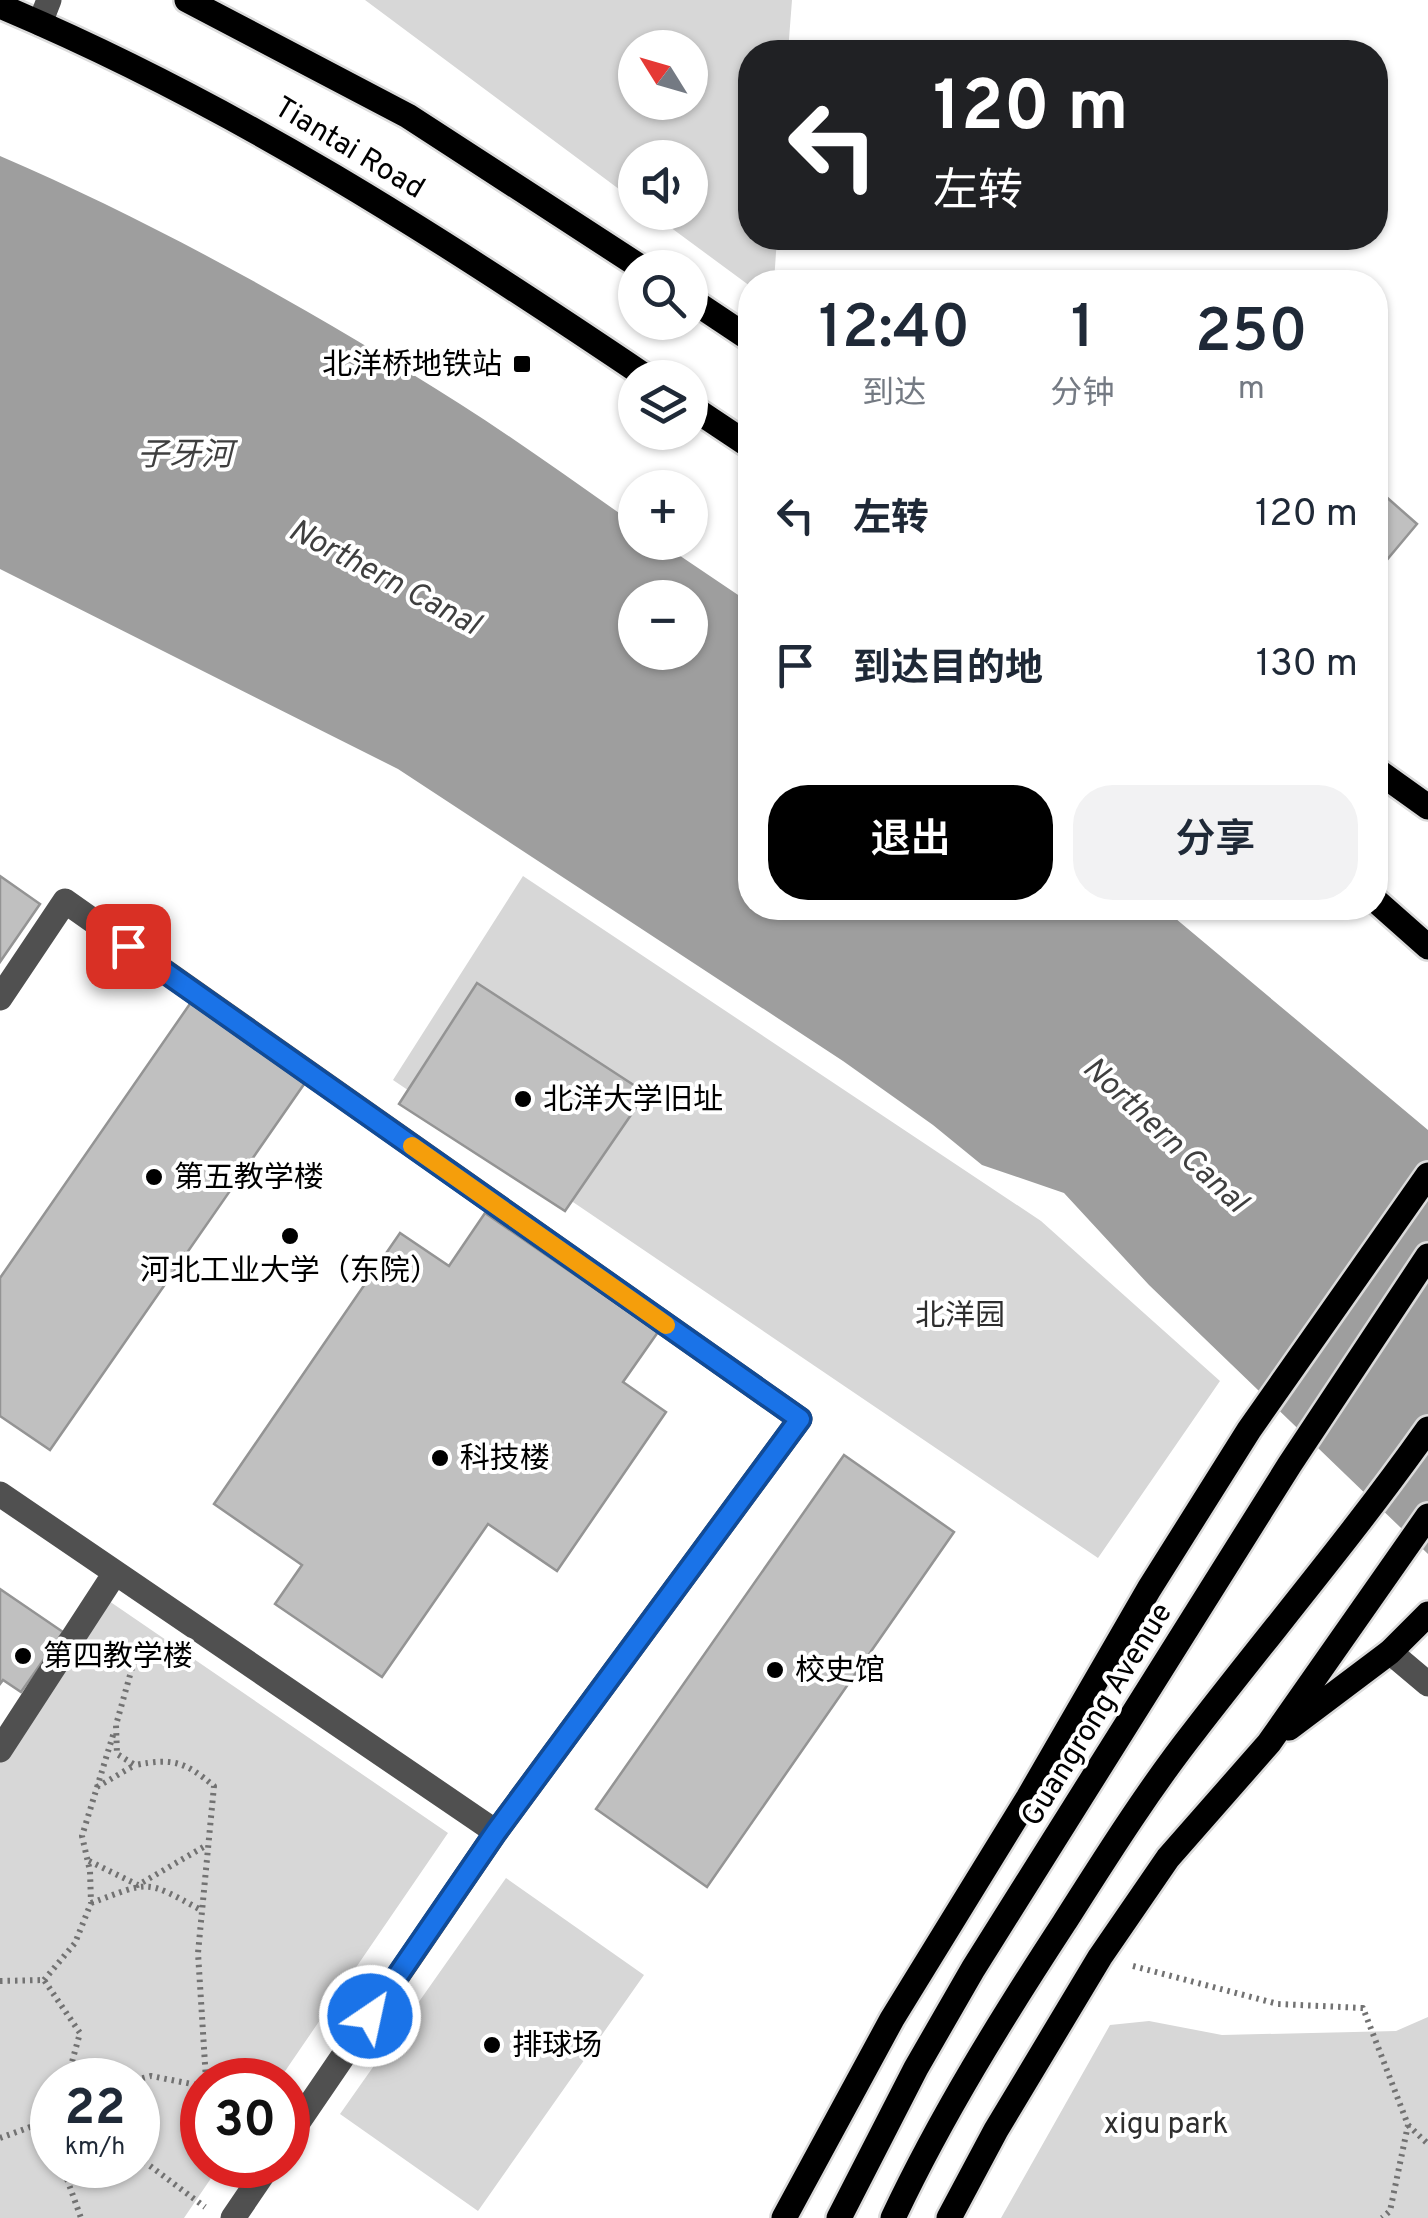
<!DOCTYPE html>
<html lang="zh">
<meta charset="utf-8">
<style>
:root{--surface:#fff;--page:#f2f2f3;--text:#1f2937;--muted:#747a83;--accent:#000}
body{margin:0;font-family:Overpass,"Noto Sans SC",sans-serif;background:var(--page);color:var(--text);height:100vh;display:flex;flex-direction:column;font-size:38px;white-space:nowrap}
*{box-sizing:border-box;margin:0}
p{font-size:32px;color:var(--muted)}
.icon{flex:none;width:55px;height:55px;fill:none;stroke:currentColor;stroke-width:2;stroke-linecap:round;stroke-linejoin:round}
.map{position:relative;flex:1;overflow:hidden}
.side{position:absolute;left:738px;top:270px;width:650px;height:650px;display:flex;flex-direction:column;background:var(--surface);border-radius:40px;box-shadow:0 2px 8px #0004}
.side>*{flex:none}
.top-card{position:absolute;left:738px;top:40px;width:650px;height:210px;border-radius:40px;box-shadow:0 2px 8px #0004;background:#202124;color:#fff;overflow:hidden}
.needle{width:65px;rotate:307deg}
.fabs{position:absolute;left:618px;top:30px;display:grid;gap:20px}
.fabs a{display:grid;place-items:center;width:90px;height:90px;border-radius:50%;background:var(--surface);box-shadow:0 2px 8px #0004;font-size:50px}
.speed{position:absolute;left:30px;top:2058px;display:flex;gap:20px;font-size:50px;font-weight:700;text-align:center}
.speed>*{display:grid;place-content:center;width:130px;height:130px;border-radius:50%;background:var(--surface);box-shadow:0 2px 8px #0004;line-height:1}
.speed small{font-size:25px;font-weight:400}
.speed .limit{border:15px solid #d22;background:#fff;color:#111}
.pin{position:absolute;display:grid;place-items:center;width:85px;height:85px;color:#fff;margin:-42px;border-radius:20px;box-shadow:0 5px 15px #0006}
.me{position:absolute;width:110px;margin:-55px;rotate:34deg;stroke-linejoin:round;filter:drop-shadow(0 0 8px #0008)}
.turn{display:flex;align-items:center;gap:35px;height:210px;padding:0 30px;font-size:45px}
.turn .icon{width:130px;height:130px;stroke-width:2.5}
.turn b{display:block;font-size:70px;line-height:85px}
.eta{display:flex;justify-content:space-evenly;align-items:center;height:170px;text-align:center}
.eta b{font-size:60px;font-weight:600;line-height:70px}
.cta{display:flex;gap:20px;margin-top:auto;padding:20px 30px}
.cta a{flex:1;height:115px;border-radius:40px;background:var(--accent);color:#fff;font-size:40px;font-weight:600;line-height:115px;text-align:center}
.cta a+a{background:var(--page);color:var(--text)}
ul{padding:0;list-style:none}
li{display:flex;align-items:center;gap:30px;height:150px;padding:0 30px}
li div{flex:1}
li b{display:block;font-size:38px}
li em{font-style:normal}
.map>svg:first-child{display:block}
.green{fill:#d7d7d7;fill-rule:evenodd}
.water{fill:#9e9e9e;fill-rule:evenodd}
.building{fill:#c0c0c0;stroke:#949494;stroke-width:2.5}
.lines{fill:none;stroke-linecap:round;stroke-linejoin:round}
.major-casing{stroke:#dbdbdb;stroke-width:30}
.path{stroke:#727272;stroke-width:6;stroke-dasharray:2.5 5;stroke-linecap:butt}
.minor{stroke:#505050;stroke-width:25}
.major{stroke:#000;stroke-width:25}
.route-casing{stroke:#114b97;stroke-width:25}
.route{stroke:#1a73e8;stroke-width:18}
.slow{stroke:#f59e0b;stroke-width:18}
.poi-dot{fill:#000;stroke:#fff;stroke-width:4}
.labels{text-anchor:middle;stroke-width:8;stroke-linejoin:round;paint-order:stroke}
.street-label{font-size:30px;fill:#000;stroke:#fff}
.poi-label{font-size:30px;fill:#000;stroke:#fff;text-anchor:start}
.park-label{font-size:30px;fill:#2e2e2e;stroke:#fff}
.water-label{font-size:32px;font-style:italic;fill:#3f3f3f;stroke:#fff}
</style>
<div class="map">
<svg width="1428" height="2218" viewBox="0 0 1428 2218">
<rect width="100%" height="100%" fill="#fff"/>
<path class="green" d="M 365,0 L 792,0 L 788,52 L 750,52 L 750,238 L 777,238 L 774,282 L 750,282 L 750,286 L 651,213 L 690,212 L 690,158 L 635,158 L 635,201 ZM 635,48 L 690,48 L 690,102 L 635,102 Z
M 523,876 L 1041,1221 L 1220,1381 L 1098,1558 L 393,1080 Z
M 109,1601 L 448,1833 L 279,2080 L 202,2080 L 202,2165 L 220,2165 L 184,2218 L 0,2218 L 0,1760 ZM 52,2080 L 138,2080 L 138,2165 L 52,2165 Z
M 506,1878 L 644,1975 L 478,2211 L 340,2114 Z
M 1428,2017 L 1428,2218 L 1001,2218 L 1110,2025 L 1149,2021 L 1222,2035 L 1396,2031 Z"/>
<path class="water" d="M 0,156 C 160,225 313,311 460,404 C 520,442 577,484 635,524 L 635,542 L 661,543 L 750,603 L 750,908 L 1163,908 L 1428,1130 L 1428,1554 L 1149,1285 L 1064,1193 L 982,1165 L 933,1125 L 843,1061 L 398,769 L 0,569 ZM 635,598 L 690,598 L 690,652 L 635,652 Z"/>
<path class="building" d="M 1375,487 L 1417,524 L 1375,574 Z
M 0,876 L 40,904 L 0,962 Z
M 477,983 L 646,1093 L 565,1211 L 399,1104 Z
M 194,998 L 309,1077 L 50,1450 L 0,1416 L 0,1278 Z
M 485,1213 L 658,1332 L 623,1382 L 666,1412 L 557,1571 L 488,1524 L 382,1677 L 275,1604 L 302,1565 L 214,1504 L 400,1233 L 449,1266 Z
M 844,1455 L 954,1532 L 707,1887 L 596,1809 Z
M 0,1589 L 63,1632 L 21,1692 L 3,1680 L 0,1684 Z"/>
<g class="lines">
<g class="major-casing">
<path id="major" d="M 187,0 L 408,116 L 642,268
M 0,6 C 233,104 439,237 648,378
M 690,299 L 750,339
M 690,406 L 750,446
M 1375,769 L 1428,807
M 1375,900 L 1428,947
M 1289,1728 L 1390,1652 L 1428,1614
M 784,2218 L 892,2019 L 1028,1798 L 1149,1589 L 1249,1430 L 1428,1175
M 839,2218 L 916,2068 L 973,1969 L 1290,1464 L 1428,1256
M 893,2218 C 941,2116 1002,2018 1064,1923 C 1106,1857 1148,1790 1196,1729 C 1274,1628 1355,1532 1428,1429
M 949,2218 L 996,2130 L 1100,1957 L 1168,1858 L 1269,1743 L 1428,1516"/>
</g>
<path class="path" d="M 108,1639 L 132,1668 L 116,1725 L 117,1754 L 135,1765 C 173,1758 184,1761 214,1786 L 198,1953 L 206,2080
M 97,1787 L 135,1765
M 89,1861 L 138,1885 L 207,1845
M 91,1903 C 151,1881 144,1879 201,1910
M 1133,1966 L 1278,2004 L 1363,2008 L 1408,2125 L 1390,2211 L 1382,2218
M 44,1980 L 75,1943 L 91,1903 L 90,1871 L 82,1836 L 114,1732
M 0,1981 L 44,1980 L 80,2033 L 67,2080
M 135,2080 L 151,2076 L 202,2086
M 44,2122 L 52,2143
M 1408,2125 L 1428,2144
M 0,2138 L 44,2122 L 52,2112
M 138,2157 L 205,2207
M 62,2165 L 81,2218"/>
<path class="minor" d="M 40,23 L 49,0
M 0,998 L 65,901 L 800,1419 L 496,1832
M 0,1494 L 496,1832 L 288,2137
M 1390,1652 L 1428,1684
M 0,1750 L 115,1573
M 233,2218 L 269,2165"/>
<use href="#major" class="major"/>
</g>
<g class="lines">
<g class="route-casing">
<path id="route" d="M 128,946 L 800,1419 L 496,1832 L 370,2016"/>
</g>
<use href="#route" class="route"/>
<path class="slow" d="M 412,1146 L 666,1325"/>
</g>
<g class="poi-dot">
<rect x="512" y="354" width="20" height="20" rx="5"/>
<circle cx="523" cy="1099" r="10"/>
<circle cx="154" cy="1177" r="10"/>
<circle cx="290" cy="1236" r="10"/>
<circle cx="440" cy="1458" r="10"/>
<circle cx="23" cy="1656" r="10"/>
<circle cx="775" cy="1670" r="10"/>
<circle cx="492" cy="2045" r="10"/>
</g>
<g class="labels">
<g class="street-label">
<text transform="translate(350 147) rotate(31)" y="10">Tiantai Road</text>
<text transform="translate(1096 1714) rotate(-58)" y="10">Guangrong Avenue</text>
</g>
<g class="poi-label">
<text x="502" y="374" text-anchor="end">北洋桥地铁站</text>
<text x="543" y="1109">北洋大学旧址</text>
<text x="174" y="1187">第五教学楼</text>
<text x="290" y="1280" text-anchor="middle">河北工业大学（东院）</text>
<text x="460" y="1468">科技楼</text>
<text x="43" y="1666">第四教学楼</text>
<text x="795" y="1680">校史馆</text>
<text x="512" y="2055">排球场</text>
</g>
<g class="park-label">
<text x="960" y="1325">北洋园</text>
<text x="1166" y="2133">xigu park</text>
</g>
<g class="water-label">
<text x="185" y="465">子牙河</text>
<text transform="translate(385 576) rotate(28)" y="11">Northern Canal</text>
<text transform="translate(1166 1134) rotate(43)" y="11">Northern Canal</text>
</g>
</g>
</svg>
<div class="fabs">
<a><svg class="needle" viewBox="-14 -14 28 28"><path d="M0-13l5 13h-10z" fill="#e53935"/><path d="M0 13l5-13h-10z" fill="#747a83"/></svg></a>
<a><svg class="icon" aria-label="sound" viewBox="0 0 24 24"><path d="M4 9h4l5-4v14l-5-4H4zM17 9q2 3 0 6"/></svg></a>
<a><svg class="icon" aria-label="search" viewBox="0 0 24 24"><circle cx="10" cy="10" r="6"/><path d="M15 15l6 6"/></svg></a>
<a><svg class="icon" aria-label="layers" viewBox="0 0 24 24"><path d="M12 4l9 5-9 5-9-5zM3 14l9 5 9-5"/></svg></a>
<a>+</a>
<a>−</a>
</div>
<div class="speed"><div>22<small>km/h</small></div><div class="limit">30</div></div>
<div class="pin" style="left:128px;top:946px;background:#d93025"><svg class="icon" aria-label="arrive" viewBox="0 0 24 24"><path d="M6 21V4h12l-3 4 3 4H6"/></svg></div>
<svg class="me" style="left:370px;top:2016px" viewBox="-20 -20 40 40"><circle r="17" fill="#1a73e8" stroke="#fff" stroke-width="3"/><path d="M0-11L8 9 0 5-8 9z" fill="#fff"/></svg>
<div class="top-card">
<div class="turn"><svg class="icon" aria-label="left" viewBox="0 0 24 24"><path d="M17 20v-9H6M10 6l-5 5 5 5"/></svg><div><b>120 m</b>左转</div></div>
</div>
<section class="side">
<div class="eta">
<div><b>12:40</b><p>到达</p></div>
<div><b>1</b><p>分钟</p></div>
<div><b>250</b><p>m</p></div>
</div>
<ul>
<li><svg class="icon" aria-label="left" viewBox="0 0 24 24"><path d="M17 20v-9H6M10 6l-5 5 5 5"/></svg><div><b>左转</b></div><em>120 m</em></li>
<li><svg class="icon" aria-label="arrive" viewBox="0 0 24 24"><path d="M6 21V4h12l-3 4 3 4H6"/></svg><div><b>到达目的地</b></div><em>130 m</em></li>
</ul>
<div class="cta"><a>退出</a><a>分享</a></div>
</section>
</div>
